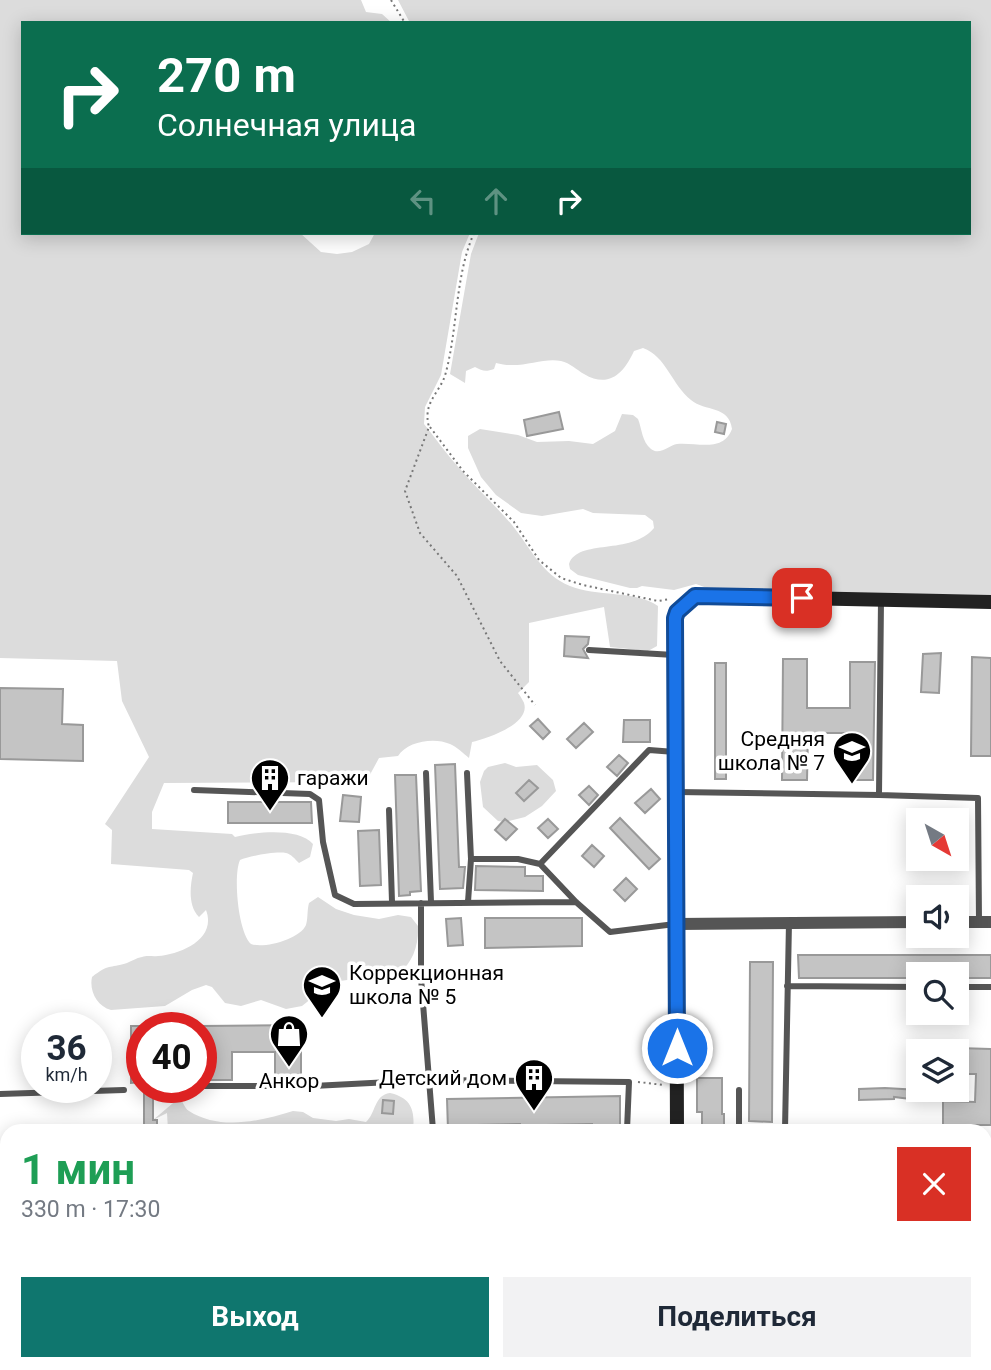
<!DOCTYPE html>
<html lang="ru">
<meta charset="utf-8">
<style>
:root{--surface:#fff;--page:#f2f2f3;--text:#1f2937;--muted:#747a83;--accent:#0f766e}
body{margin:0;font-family:Roboto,sans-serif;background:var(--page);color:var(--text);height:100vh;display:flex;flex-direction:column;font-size:26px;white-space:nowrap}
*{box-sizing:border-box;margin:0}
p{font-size:23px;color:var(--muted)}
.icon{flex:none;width:38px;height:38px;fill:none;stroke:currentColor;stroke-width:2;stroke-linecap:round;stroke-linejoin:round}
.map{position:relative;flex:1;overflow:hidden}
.side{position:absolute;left:0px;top:1124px;width:992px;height:247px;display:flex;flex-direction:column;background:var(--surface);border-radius:21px 21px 0 0;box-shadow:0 4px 18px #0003}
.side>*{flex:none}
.top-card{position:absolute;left:21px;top:21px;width:950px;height:214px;border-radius:0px;box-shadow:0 4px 18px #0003;background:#0b6e4f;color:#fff;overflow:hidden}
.needle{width:46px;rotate:141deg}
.buttons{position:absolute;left:906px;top:808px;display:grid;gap:14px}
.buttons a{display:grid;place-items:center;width:63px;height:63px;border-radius:0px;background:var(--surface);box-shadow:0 4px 18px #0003;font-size:35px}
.speed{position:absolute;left:21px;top:1012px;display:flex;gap:14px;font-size:35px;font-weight:700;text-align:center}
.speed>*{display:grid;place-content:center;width:91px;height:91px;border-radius:50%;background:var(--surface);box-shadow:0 4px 18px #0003;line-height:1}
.speed small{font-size:18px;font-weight:400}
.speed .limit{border:10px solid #d22;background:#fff;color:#111}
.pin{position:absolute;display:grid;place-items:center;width:60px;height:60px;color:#fff;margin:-30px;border-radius:14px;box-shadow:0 4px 10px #0006}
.me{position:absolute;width:77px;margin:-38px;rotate:0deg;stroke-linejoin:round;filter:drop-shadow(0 0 5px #0008)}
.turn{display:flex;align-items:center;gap:24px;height:147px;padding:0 21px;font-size:32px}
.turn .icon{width:91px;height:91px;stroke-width:2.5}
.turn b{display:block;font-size:49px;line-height:60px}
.lanes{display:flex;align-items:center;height:66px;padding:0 21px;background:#0003;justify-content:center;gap:35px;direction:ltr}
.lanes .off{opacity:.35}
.round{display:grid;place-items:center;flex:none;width:74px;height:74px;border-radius:0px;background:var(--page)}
.headline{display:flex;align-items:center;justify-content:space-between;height:119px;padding:0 21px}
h1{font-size:42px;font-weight:700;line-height:52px;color:#1e9e55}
.primary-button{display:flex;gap:14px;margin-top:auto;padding:14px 21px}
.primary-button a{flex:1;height:80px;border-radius:0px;background:var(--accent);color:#fff;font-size:28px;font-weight:700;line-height:80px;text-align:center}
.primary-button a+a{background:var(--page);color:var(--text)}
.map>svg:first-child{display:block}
.green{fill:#dcdcdc}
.building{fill:#c4c4c4;stroke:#999;stroke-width:2}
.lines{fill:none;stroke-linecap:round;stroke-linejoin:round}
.primary-casing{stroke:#dbdbdb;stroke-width:20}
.path{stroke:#777;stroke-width:2;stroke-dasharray:2 3.5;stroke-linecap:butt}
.lane{stroke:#555;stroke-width:6}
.street{stroke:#555;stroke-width:12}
.secondary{stroke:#222;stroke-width:14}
.primary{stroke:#000;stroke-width:18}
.route-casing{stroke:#114b97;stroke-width:18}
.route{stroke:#1a73e8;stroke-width:12}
.labels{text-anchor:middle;stroke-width:7;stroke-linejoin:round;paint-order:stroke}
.poi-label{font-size:21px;fill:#000;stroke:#fff;text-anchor:end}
</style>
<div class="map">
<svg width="991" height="1370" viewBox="0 0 991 1370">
<rect width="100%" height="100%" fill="#fff"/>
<path class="green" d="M 0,0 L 361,0 L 366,12 L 382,14 L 392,23 L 23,23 L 23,233 L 300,233 L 321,252 L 337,254 L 352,252 L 369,244 L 375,233 L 470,233 L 462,252 L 441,375 L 425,407 L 424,424 C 436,439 448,456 461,470 C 477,489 496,506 512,525 C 530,547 542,575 570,586 C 595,597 636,590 658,606 L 657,646 L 648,651 L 610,647 L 604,607 L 529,623 L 529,682 L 518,693 C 519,694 524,702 524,703 C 531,724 486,739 472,742 L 469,758 C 463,753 457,747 450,744 C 435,737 407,741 398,756 L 379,758 L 366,782 L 164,783 L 152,812 L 152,829 L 232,834 L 235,837 C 254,832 299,827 313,844 L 310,857 L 299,863 C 295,859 291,854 286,853 C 276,851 249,856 240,860 C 233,875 238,932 251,944 C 264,949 300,939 306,925 C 308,919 307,910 309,903 L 318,897 L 336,909 L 354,915 L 379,919 L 398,915 L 411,917 L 418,926 C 419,944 413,963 399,973 L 325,983 L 319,987 L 312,998 L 302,1006 L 286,1009 L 261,1000 L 241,1006 L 225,1003 L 212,987 L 206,985 L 192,990 L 165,1006 L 111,1010 C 97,1006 89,991 92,977 C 110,963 108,969 127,963 C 132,961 136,958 142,957 C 148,955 152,957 158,956 C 181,954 217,939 206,910 L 199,917 C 188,906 190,887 193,873 L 189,870 L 111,864 L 112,830 L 105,824 L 149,757 L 122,701 L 117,661 L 0,658 Z
M 398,0 L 991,0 L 991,595 L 718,592 L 696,584 L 674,590 L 642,586 L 637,588 L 630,588 L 578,575 L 570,569 L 569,564 C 578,538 631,556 654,528 L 653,521 L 645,515 L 593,513 L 583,509 L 542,516 L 521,513 L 496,495 L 481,477 L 468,448 L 468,436 L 480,429 L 518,435 L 537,442 L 569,441 L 593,444 L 615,431 L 622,414 L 633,415 L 638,419 C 642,429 642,442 651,449 C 660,456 669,445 677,444 C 697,442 723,453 732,429 C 729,405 705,412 691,400 C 672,385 666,356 643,348 L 634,351 C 624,373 609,389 584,374 C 577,370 570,363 561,361 C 542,357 521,370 496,363 L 494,369 C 486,372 482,371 475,367 L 466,371 L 465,383 L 450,374 L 471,254 L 479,233 L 970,233 L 970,23 L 410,23 Z
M 505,763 L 516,767 L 537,765 L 553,780 L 556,791 L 542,806 L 525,817 L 505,822 L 498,821 L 483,807 L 480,782 L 484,771 L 488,767 Z
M 390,1093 C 412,1098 415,1111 413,1130 L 168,1130 L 167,1113 L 153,1120 L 179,1098 C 184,1102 184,1108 189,1111 C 220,1131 261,1121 293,1111 L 303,1112 L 313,1118 L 336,1121 L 349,1119 L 366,1122 C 376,1113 374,1095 390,1093 Z"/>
<path class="building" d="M 559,412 L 563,429 L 527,436 L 524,420 Z
M 717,422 L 726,424 L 724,434 L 715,432 Z
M 565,636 L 589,637 L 588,644 L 583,649 L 588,658 L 564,656 Z
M 941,653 L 939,693 L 921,692 L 923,654 Z
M 972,657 L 991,658 L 991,756 L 971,756 Z
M 783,659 L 807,659 L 807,708 L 850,708 L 850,662 L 875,662 L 873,780 L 850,780 L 851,733 L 808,733 L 807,780 L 782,780 Z
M 715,663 L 726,663 L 726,779 L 715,779 Z
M 0,688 L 63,689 L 62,724 L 83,725 L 83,761 L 0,759 Z
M 538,719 L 550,732 L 543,739 L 530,726 Z
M 624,720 L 650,720 L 650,742 L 623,742 Z
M 584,723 L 593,732 L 576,748 L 567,739 Z
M 619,755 L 628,763 L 617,776 L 607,767 Z
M 455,764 L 459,867 L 465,867 L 463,888 L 440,889 L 435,765 Z
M 395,775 L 416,775 L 421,891 L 410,892 L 410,895 L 399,896 Z
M 529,780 L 538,788 L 524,801 L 516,793 Z
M 589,786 L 598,795 L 589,805 L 579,795 Z
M 651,789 L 660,799 L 645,813 L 635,803 Z
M 343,795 L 361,797 L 359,822 L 340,821 Z
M 228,802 L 311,802 L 312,823 L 228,823 Z
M 620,818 L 660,859 L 649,869 L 610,828 Z
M 505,819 L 517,829 L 506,840 L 495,830 Z
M 548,819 L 558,829 L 548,838 L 538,828 Z
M 379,830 L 381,885 L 360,886 L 358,831 Z
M 592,845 L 604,856 L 594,867 L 582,856 Z
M 476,866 L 525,867 L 525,876 L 543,876 L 543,891 L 475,890 Z
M 626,878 L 637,889 L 625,901 L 614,890 Z
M 461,918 L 463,945 L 448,946 L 446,919 Z
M 485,918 L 582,918 L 582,946 L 485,948 Z
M 798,955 L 991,955 L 991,978 L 957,978 L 957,975 L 919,975 L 919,978 L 799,978 Z
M 750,962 L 773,962 L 772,1122 L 749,1121 Z
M 301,1025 L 301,1080 L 275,1080 L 275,1052 L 232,1052 L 232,1080 L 201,1080 L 201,1026 Z
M 131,1026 L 142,1026 L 142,1082 L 131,1083 Z
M 957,1048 L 991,1049 L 991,1125 L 943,1125 L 943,1101 L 975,1102 L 976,1074 L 957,1074 Z
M 697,1078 L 722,1078 L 722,1114 L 724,1114 L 724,1130 L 702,1130 L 702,1112 L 697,1112 Z
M 144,1087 L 153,1087 L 153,1120 L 157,1120 L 157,1130 L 144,1130 Z
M 885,1088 L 919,1090 L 918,1100 L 894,1097 L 894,1099 L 859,1100 L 859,1089 Z
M 620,1096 L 620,1130 L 592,1130 L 592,1124 L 547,1125 L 547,1130 L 520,1130 L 520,1124 L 478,1125 L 478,1130 L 448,1130 L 447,1099 Z
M 383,1100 L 394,1101 L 393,1114 L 382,1113 Z"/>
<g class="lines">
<g class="primary-casing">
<path id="primary" d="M 985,1252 L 991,1252
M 0,1255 L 7,1255"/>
</g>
<path class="path" d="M 391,0 L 405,23
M 474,233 C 455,276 458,326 446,372 C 441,393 422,401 429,427 L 405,491 L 420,533 L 457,576 L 500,661 L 535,705
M 430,427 L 463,471 L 514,522 L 539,560 L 561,578 L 583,585 L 658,601 L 670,599
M 638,1082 L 664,1085"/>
<path class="lane" d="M 589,650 L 674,655
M 426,773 L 431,902
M 467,773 L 471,859 L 468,902
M 194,790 L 310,794 L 319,800 L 323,842 L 335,895 L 354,904 L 576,902
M 677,792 L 879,795 L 881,600
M 879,795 L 978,798 L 979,922
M 389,810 L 392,902
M 471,859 L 518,859 L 540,864 L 576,902 L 610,932 L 675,924
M 540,864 L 649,750 L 675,752
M 421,903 L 421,978 L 433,1130
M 787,986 L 919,987
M 957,987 L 991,987
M 201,1086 L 313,1086 L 429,1080 L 629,1082 L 627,1130
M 0,1094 L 124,1090
M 739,1130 L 739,1090
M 785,1130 L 789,922
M 985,1180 L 991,1180
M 0,1312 L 7,1312
M 985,1324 L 991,1324
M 168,1363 L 168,1370
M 289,1363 L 289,1370
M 627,1363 L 627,1370
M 668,1363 L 668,1370
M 770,1363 L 771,1370
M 382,1370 L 382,1363
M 425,1370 L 425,1363"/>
<path class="street" d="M 957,922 L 991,922
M 677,924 L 919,922"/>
<path class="secondary" d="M 677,1130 L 675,621 L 677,612 L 695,596 L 991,602
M 834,1363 L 834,1370
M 230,1370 L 230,1363"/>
<use href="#primary" class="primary"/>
</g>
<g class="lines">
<g class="route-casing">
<path id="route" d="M 677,1048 L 675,618 L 677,612 L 695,596 L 802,598"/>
</g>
<use href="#route" class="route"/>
</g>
<defs>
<g id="school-pin" transform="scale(2.0125)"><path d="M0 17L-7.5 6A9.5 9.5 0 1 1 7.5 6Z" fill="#000" stroke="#fff"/><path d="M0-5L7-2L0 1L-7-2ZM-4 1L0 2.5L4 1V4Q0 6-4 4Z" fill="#fff"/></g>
<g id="building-pin" transform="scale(2.0125)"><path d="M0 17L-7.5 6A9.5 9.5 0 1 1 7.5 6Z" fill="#000" stroke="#fff"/><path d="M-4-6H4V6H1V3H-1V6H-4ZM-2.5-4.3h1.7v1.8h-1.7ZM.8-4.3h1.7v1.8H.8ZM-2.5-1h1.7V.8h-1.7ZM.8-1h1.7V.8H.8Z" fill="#fff"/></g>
<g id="shop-pin" transform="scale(2.0125)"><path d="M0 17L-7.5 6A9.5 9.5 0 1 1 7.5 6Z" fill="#000" stroke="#fff"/><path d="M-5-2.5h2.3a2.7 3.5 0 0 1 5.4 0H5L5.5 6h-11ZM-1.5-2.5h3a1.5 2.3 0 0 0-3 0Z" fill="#fff"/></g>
</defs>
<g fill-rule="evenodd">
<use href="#school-pin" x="852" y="751"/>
<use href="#building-pin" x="270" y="778"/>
<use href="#school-pin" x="322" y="985"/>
<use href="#shop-pin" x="289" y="1034"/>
<use href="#building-pin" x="534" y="1078"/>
</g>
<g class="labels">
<g class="poi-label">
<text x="825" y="746">Средняя<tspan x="825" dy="24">школа № 7</tspan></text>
<text x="297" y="785" text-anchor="start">гаражи</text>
<text x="349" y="980" text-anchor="start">Коррекционная<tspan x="349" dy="24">школа № 5</tspan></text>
<text x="507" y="1085">Детский дом</text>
<text x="289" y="1088" text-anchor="middle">Анкор</text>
</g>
</g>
</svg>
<div class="buttons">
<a><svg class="needle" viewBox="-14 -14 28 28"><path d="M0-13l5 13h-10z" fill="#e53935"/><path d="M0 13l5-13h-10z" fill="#747a83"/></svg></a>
<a><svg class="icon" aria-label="sound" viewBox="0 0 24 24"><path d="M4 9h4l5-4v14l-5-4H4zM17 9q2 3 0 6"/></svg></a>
<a><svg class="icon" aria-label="search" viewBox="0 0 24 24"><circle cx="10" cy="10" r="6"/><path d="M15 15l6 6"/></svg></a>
<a><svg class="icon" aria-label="layers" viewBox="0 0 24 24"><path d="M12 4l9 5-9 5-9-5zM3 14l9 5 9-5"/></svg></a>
</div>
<div class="speed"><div>36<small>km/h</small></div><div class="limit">40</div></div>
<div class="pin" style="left:802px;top:598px;background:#d93025"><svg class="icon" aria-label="arrive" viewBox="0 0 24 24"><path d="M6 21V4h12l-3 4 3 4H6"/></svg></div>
<svg class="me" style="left:677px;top:1048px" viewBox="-20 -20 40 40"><circle r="17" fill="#1a73e8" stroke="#fff" stroke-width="3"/><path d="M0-11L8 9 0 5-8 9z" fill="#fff"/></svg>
<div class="top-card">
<div class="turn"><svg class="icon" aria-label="right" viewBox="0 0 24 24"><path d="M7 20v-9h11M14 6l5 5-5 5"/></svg><div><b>270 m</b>Солнечная улица</div></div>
<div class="lanes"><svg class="icon off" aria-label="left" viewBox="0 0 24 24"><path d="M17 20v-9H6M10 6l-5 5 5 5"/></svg><svg class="icon off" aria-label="ahead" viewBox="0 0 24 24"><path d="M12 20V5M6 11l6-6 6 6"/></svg><svg class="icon" aria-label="right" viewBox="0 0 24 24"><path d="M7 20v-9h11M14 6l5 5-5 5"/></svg></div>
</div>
<section class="side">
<div class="headline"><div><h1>1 мин</h1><p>330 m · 17:30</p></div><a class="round" style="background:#d93025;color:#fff"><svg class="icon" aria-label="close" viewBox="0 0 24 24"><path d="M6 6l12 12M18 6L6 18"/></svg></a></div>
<div class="primary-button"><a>Выход</a><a>Поделиться</a></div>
</section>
</div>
